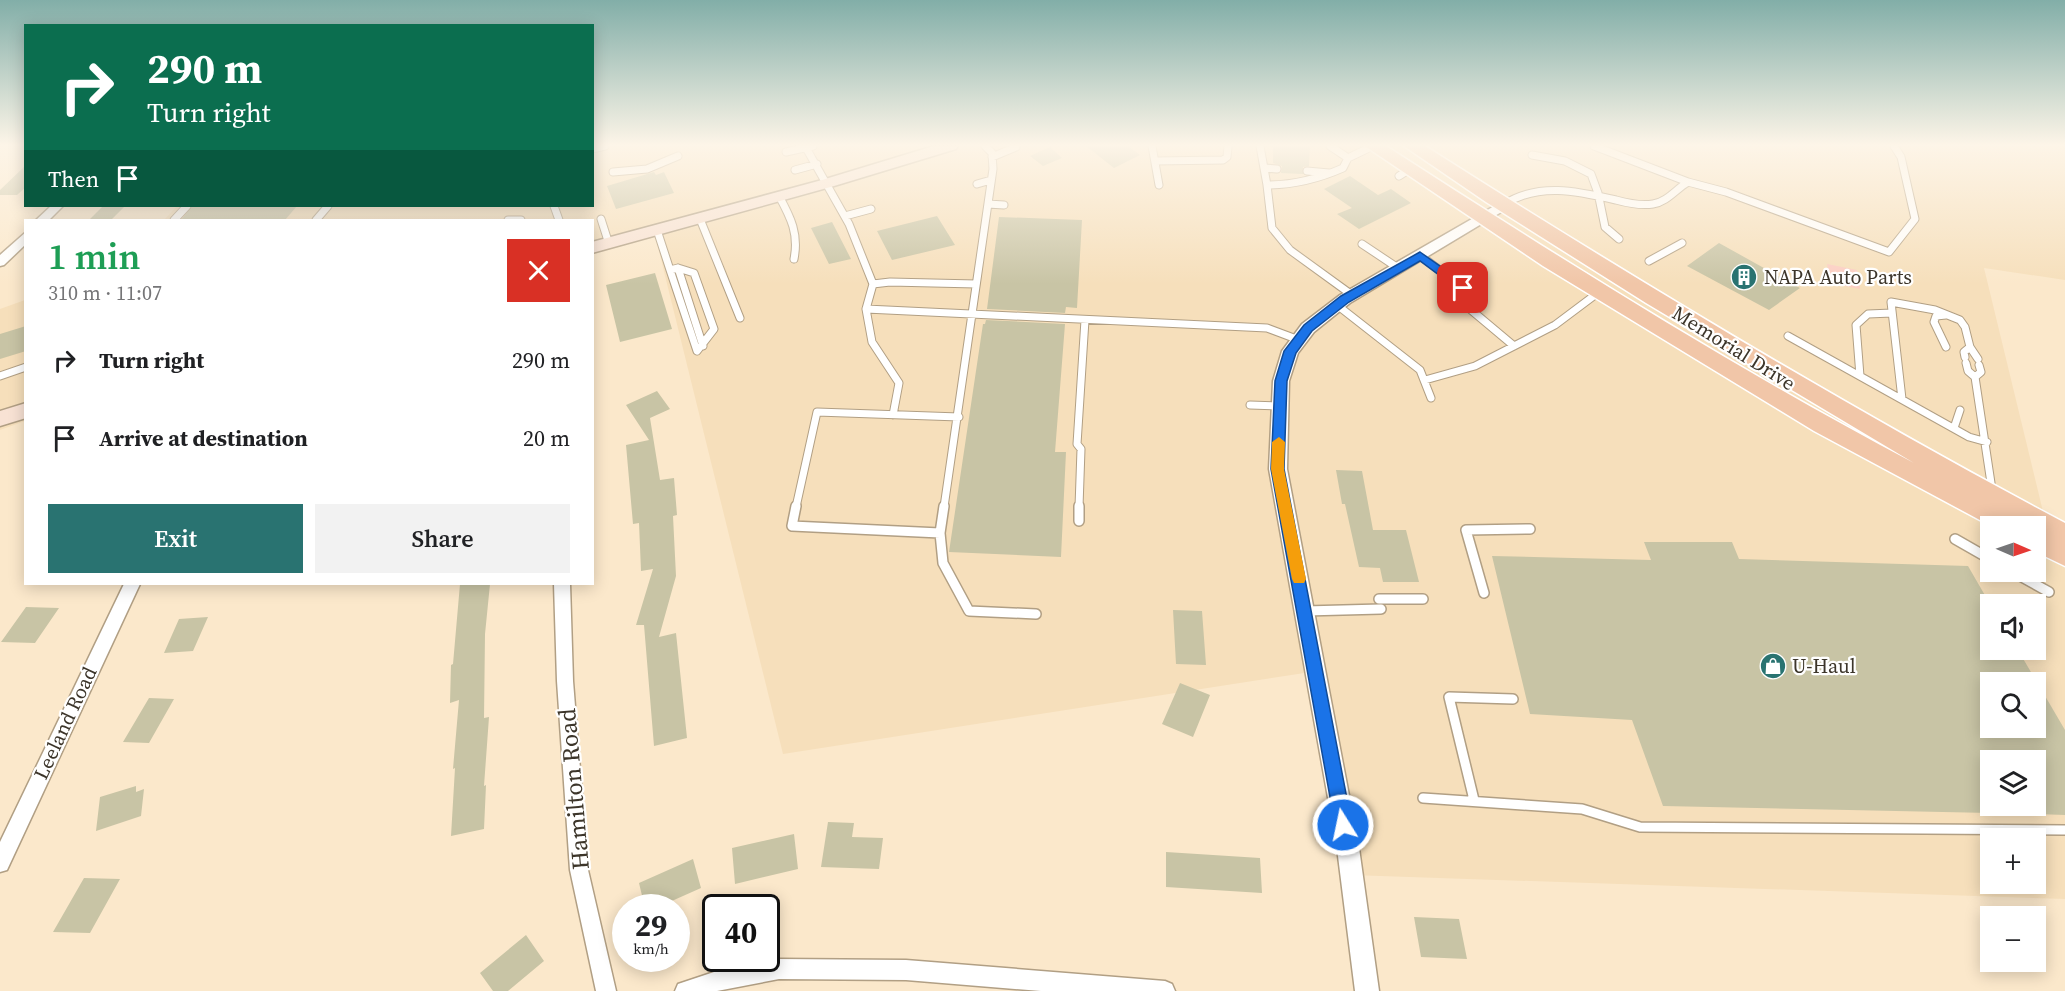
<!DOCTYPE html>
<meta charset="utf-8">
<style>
:root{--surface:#fff;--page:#f2f2f2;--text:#202124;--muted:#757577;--accent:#297371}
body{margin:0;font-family:"Source Serif 4",serif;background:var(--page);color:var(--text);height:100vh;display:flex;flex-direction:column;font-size:22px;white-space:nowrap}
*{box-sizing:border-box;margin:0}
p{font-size:20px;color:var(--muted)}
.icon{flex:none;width:33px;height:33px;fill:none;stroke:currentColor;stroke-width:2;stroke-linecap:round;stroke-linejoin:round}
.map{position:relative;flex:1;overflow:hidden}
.sheet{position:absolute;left:24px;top:219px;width:570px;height:366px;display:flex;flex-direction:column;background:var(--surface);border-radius:0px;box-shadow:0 3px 15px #0003}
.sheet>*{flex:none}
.banner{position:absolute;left:24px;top:24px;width:570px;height:183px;border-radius:0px;box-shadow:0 3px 15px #0003;background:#0b6e4f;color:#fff;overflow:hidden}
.needle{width:39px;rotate:92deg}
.buttons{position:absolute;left:1980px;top:516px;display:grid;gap:12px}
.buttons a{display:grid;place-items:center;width:66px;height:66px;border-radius:0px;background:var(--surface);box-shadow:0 3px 15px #0003;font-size:30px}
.speed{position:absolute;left:612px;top:894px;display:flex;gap:12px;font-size:30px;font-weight:700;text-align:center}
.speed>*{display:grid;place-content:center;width:78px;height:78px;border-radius:50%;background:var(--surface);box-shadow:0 3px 15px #0003;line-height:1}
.speed small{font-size:15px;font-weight:400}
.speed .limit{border:3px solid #111;border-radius:9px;background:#fff;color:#111}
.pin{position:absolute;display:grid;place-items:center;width:51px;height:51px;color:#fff;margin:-26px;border-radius:12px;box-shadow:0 3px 9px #0006}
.me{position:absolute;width:66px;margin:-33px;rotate:350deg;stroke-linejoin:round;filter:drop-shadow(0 0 4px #0008)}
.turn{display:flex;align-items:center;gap:21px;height:126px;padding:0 24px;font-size:27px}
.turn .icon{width:78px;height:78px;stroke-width:2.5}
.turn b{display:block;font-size:42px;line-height:51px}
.then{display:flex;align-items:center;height:57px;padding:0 24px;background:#0003;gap:12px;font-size:22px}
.round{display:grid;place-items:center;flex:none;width:63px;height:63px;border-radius:0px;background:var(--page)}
.head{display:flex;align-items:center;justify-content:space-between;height:102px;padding:0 24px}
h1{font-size:36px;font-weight:600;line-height:45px;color:#1e9e55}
.button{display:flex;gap:12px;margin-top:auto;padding:12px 24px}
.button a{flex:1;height:69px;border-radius:0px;background:var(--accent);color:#fff;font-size:24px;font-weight:600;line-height:69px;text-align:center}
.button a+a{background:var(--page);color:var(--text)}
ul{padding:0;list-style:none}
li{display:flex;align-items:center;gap:18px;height:78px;padding:0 24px}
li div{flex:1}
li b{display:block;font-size:22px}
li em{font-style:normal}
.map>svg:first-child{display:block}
.built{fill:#f6dfbb;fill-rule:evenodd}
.green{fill:#fccec3}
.building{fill:#c8c4a5;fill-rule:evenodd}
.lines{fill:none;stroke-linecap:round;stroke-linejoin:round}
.service-far1-casing{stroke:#b19f84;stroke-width:9}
.service-casing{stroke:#b19f84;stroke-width:12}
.minor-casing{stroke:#b19f84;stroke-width:3}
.tertiary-casing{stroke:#b19f84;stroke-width:3}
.secondary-casing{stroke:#b19f84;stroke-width:3}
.primary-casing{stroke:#fff;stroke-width:3}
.service-far1{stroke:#fff;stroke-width:7}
.service{stroke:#fff;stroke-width:9}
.minor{fill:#fff;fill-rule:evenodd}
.tertiary{fill:#fff;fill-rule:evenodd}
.secondary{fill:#f8e2d4;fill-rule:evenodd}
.primary{fill:#f1c6a8;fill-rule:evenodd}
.route{fill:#1a73e8;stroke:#114b97;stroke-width:1.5}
.slow{fill:#f59e0b}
.labels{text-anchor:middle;stroke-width:4.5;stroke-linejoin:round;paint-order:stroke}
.poi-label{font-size:20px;fill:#3c352a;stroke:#fff;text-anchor:start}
.street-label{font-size:20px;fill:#3c352a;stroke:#fff}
.near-street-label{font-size:24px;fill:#3c352a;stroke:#fff}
</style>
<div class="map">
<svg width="2065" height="991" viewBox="0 0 2065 991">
<rect width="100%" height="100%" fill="#fbe8cb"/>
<path class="built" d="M 593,146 L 2065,146 L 2065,280 L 1984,268 L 2047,528 L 2065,538 L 2065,899 L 1351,875 L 1311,672 L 783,754 L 654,231 L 593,247 L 592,220 L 164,220 L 177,206 L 592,206 ZM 1990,526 L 2036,526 L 2036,572 L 1990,572 ZM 1990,604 L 2036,604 L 2036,650 L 1990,650 ZM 1990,682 L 2036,682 L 2036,728 L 1990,728 ZM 1990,760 L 2036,760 L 2036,806 L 1990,806 ZM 1990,838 L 2036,838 L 2036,884 L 1990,884 Z
M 25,300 L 25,421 L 0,430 L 0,309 Z"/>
<path class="green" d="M 1827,264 L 1857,270 L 1860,289 L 1830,283 Z"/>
<path class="building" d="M 1086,146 L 1128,146 L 1140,155 L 1114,168 Z
M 1273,146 L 1310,146 L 1309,166 L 1303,167 L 1303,174 L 1281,173 L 1282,166 L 1273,163 Z
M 1050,147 L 1062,158 L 1043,166 L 1030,156 Z
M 26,165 L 26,187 L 17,195 L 0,195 L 0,190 Z
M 654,172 L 656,175 L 664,172 L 674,193 L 616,209 L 607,186 Z
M 1350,176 L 1378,195 L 1391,189 L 1411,203 L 1359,229 L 1337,214 L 1352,208 L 1324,189 Z
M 103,206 L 125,206 L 111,220 L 89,220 Z
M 192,206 L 297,206 L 285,220 L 181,220 Z
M 937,216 L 955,245 L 892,260 L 877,231 Z
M 999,217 L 1082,220 L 1077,308 L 1066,307 L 1065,313 L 987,309 Z
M 832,222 L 851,259 L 829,264 L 811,228 Z
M 1719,243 L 1800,288 L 1769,310 L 1687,266 Z
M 655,273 L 672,329 L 620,342 L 606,285 Z
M 986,320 L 1065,324 L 1055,452 L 1066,452 L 1061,557 L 949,552 L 983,324 L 985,324 Z
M 26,326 L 26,351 L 0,359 L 0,334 Z
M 657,391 L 670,409 L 650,418 L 660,480 L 674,478 L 677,515 L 673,516 L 676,576 L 659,637 L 676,633 L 687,738 L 654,746 L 644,625 L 636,625 L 653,569 L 641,571 L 639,523 L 633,524 L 626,445 L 649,440 L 626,405 Z
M 1336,470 L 1362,471 L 1373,530 L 1406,530 L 1419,582 L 1383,582 L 1380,568 L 1359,567 L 1345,504 L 1342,504 Z
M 1644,542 L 1732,542 L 1739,559 L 1968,566 L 1990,604 L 1990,650 L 2018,650 L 2065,730 L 2065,815 L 2036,814 L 2036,760 L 1990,760 L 1990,813 L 1663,806 L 1632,720 L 1530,714 L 1492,556 L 1651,560 ZM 1990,682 L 2036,682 L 2036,728 L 1990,728 Z
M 460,584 L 490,584 L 485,634 L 484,718 L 489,717 L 484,786 L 486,785 L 484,829 L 451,836 L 455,768 L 453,769 L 459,700 L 450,703 L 451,665 L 453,664 Z
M 26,607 L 59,608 L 35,643 L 1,642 Z
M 1173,610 L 1202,611 L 1206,665 L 1176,664 Z
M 208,617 L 193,651 L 164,653 L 179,619 Z
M 1180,683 L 1210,695 L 1193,737 L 1162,724 Z
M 149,698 L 174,699 L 149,743 L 123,742 Z
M 136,786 L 136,792 L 144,789 L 141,816 L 96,831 L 100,797 Z
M 828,822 L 854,823 L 852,837 L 883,838 L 879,869 L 821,867 Z
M 794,834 L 798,869 L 735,884 L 732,848 Z
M 1166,852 L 1260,858 L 1262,893 L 1166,887 Z
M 693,859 L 701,888 L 656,908 L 645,908 L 639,883 Z
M 84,878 L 120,879 L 90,933 L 53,932 Z
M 1414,917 L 1459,919 L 1467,959 L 1421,957 Z
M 526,935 L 544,961 L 508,991 L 493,991 L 480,973 Z"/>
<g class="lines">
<g class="service-far1-casing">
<path id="service-far1" d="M 805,146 L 849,224 L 873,284 L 890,282 L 976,284
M 1152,146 L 1159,185
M 1260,146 L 1267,185
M 1330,146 L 1348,158
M 1594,146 L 1688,182
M 592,149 L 605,146
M 786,152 L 813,146
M 1532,155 L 1565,161 L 1591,174 L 1598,193 L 1605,227 L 1619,239
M 992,157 L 1016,147
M 1155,161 L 1223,160 L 1227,157 L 1228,146
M 1264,168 L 1277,169
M 795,170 L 817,164
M 1307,171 L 1329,173
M 613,172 L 647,169 L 678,156
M 1399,176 L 1410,169
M 977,184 L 991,180
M 779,196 C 791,218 799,234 794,259
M 988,204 L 1004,205
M 1503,205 C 1538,182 1577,191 1616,200 C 1627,203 1641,206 1653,204 C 1667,202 1676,189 1688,182 L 1726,192 L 1889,252 L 1915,219 L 1901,157 L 1894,146
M 554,206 L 559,220
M 845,216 L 871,209
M 601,219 L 609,244
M 700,219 L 740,318
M 174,220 L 187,206
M 316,220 L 328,206
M 508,220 L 521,220
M 657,230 L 670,270
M 1362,244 L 1398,268
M 1420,255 L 1463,288 L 1452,294 L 1514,346
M 1649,261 L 1682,243
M 678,268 L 694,273 L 714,329 L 697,351 L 670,270 Z
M 678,268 L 703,346
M 873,284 L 866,309 L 1267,328 L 1299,340
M 1352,295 L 1290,250 L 1272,228 L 1267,185 C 1295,185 1318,179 1343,168 L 1348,158 L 1373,146
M 1337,305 L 1420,370 L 1431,398
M 866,309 L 872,342 L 899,383 L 893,415
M 1946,315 L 1936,316 L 1934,322 L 1946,347
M 1788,336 L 1969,437 L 1987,442
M 1965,357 L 1964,352 L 1970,347
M 1966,363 L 1968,371 L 1975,377
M 1979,365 L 1981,372 L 1975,377 L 1991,483 L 1987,491
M 0,376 L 26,367
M 1860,376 L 1856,325 L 1868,314 L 1892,313
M 1425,380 L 1475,366 L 1555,325 L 1599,292
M 1902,399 L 1891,302 L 1935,310 L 1960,320 L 1965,327 L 1970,347 L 1978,359
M 1250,405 L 1280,406
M 1954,428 L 1960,410
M 796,507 L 817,412 L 959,417
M 944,507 L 993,169 L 992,153 L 985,146
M 1079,507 L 1081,449 L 1077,444 L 1085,320"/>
</g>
<g class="service-casing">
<path id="service" d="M 796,506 L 792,526 L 940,533
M 944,506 L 940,533 L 943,563 L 969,611 L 1036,614
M 1079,521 L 1079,506
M 1955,539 L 1990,559
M 2013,572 L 2049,592
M 1484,593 L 1466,530 L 1530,529
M 1379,599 L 1423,599
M 1305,611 L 1381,609
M 1423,798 L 1582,809 L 1640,827 L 2065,830
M 1474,800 L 1449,697 L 1513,699"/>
</g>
<g class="minor-casing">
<path id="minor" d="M 51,206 L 63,206 L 49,220 L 36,220 Z
M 26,232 L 26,244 L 4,265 L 0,266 L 0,255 Z
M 124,584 L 140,584 L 7,870 L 0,872 L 0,842 Z
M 554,584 L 570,584 L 573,681 L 588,870 L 616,991 L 596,991 L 570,870 L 557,681 Z
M 779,959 L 906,960 L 1165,981 L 1172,984 L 1175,991 L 1041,991 L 906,980 L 779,979 L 717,991 L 675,991 L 678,984 L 720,970 Z"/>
</g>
<g class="tertiary-casing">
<path id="tertiary" d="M 1503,201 L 1508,202 L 1510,205 L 1508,208 L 1350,303 L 1314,332 L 1298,353 L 1289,381 L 1287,469 L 1359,848 L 1379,991 L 1355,991 L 1337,848 L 1269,469 L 1273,381 L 1282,351 L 1302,324 L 1340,295 Z"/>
</g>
<g class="secondary-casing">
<path id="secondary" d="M 934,146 L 958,146 L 956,149 L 834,186 L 592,253 L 592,242 L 822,180 Z
M 26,403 L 26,418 L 0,426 L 0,411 Z"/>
</g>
<g class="primary-casing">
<path id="primary" d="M 1365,146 L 1386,146 C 1558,257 1732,367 1914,463 L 1646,303 L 1486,202 L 1404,146 L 1425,146 C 1634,279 1846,407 2065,523 L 2065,566 L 2036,552 L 2036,526 L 2022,523 L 2023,526 L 1991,526 L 1814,431 L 1543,266 Z"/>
</g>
<use href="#service-far1" class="service-far1"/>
<use href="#service" class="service"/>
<use href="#minor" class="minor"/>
<use href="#tertiary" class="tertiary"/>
<use href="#secondary" class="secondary"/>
<use href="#primary" class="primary"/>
</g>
<linearGradient id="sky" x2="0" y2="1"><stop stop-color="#82aea8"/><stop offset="0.51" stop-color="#fdf5e8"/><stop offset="1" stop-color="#fdf5e8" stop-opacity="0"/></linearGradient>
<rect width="2065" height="284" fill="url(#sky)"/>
<path class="route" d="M 1420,252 L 1467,285 L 1467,290 L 1459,290 L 1420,261 L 1349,302 L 1312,331 L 1296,353 L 1287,381 L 1284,469 L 1352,825 L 1349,831 L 1343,833 L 1337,831 L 1335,825 L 1271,469 L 1275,381 L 1284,351 L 1304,325 L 1341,296 Z"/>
<path class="slow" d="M 1279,437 L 1285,442 L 1284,469 L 1306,579 L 1304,583 L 1294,583 L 1292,579 L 1271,469 L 1272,442 Z"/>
<defs>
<g id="building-disc" transform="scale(1.35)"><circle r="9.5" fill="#297371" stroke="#fff"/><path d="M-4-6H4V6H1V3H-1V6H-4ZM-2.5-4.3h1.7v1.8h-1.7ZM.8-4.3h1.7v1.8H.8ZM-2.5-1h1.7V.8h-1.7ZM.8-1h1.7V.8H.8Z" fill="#fff"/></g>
<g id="shop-disc" transform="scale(1.35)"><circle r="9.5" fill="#297371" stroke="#fff"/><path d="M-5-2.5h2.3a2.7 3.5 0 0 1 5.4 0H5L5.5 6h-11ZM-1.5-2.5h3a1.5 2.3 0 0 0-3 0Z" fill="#fff"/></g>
</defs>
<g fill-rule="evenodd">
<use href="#building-disc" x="1744" y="277"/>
<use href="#shop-disc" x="1773" y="666"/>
</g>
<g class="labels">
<g class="poi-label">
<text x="1764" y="284">NAPA Auto Parts</text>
<text x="1792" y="673">U-Haul</text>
</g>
<g class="street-label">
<text transform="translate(1734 348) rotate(32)" y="7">Memorial Drive</text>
<text transform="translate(65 723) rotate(-65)" y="7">Leeland Road</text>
</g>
<g class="near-street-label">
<text transform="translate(574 789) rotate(-95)" y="8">Hamilton Road</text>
</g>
</g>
</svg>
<div class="buttons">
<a><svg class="needle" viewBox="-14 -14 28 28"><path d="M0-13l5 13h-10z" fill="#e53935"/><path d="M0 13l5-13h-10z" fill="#757577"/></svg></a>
<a><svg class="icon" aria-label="sound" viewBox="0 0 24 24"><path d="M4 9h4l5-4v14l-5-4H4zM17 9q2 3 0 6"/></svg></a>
<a><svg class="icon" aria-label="search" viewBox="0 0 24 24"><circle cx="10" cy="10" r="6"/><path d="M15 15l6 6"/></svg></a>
<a><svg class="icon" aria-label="layers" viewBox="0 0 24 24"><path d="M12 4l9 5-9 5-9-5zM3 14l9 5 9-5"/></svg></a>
<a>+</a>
<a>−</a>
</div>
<div class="speed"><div>29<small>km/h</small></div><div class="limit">40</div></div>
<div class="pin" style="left:1463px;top:288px;background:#d93025"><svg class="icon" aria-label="arrive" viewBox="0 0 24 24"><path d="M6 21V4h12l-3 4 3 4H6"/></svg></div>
<svg class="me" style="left:1343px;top:825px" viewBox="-20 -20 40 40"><circle r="17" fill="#1a73e8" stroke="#fff" stroke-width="3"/><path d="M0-11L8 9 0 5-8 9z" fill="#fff"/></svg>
<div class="banner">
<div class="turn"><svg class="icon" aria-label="right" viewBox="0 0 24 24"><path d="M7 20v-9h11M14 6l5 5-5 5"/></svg><div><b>290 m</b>Turn right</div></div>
<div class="then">Then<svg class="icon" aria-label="arrive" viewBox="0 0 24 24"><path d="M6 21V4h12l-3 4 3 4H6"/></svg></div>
</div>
<section class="sheet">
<div class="head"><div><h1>1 min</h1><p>310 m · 11:07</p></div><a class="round" style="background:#d93025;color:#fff"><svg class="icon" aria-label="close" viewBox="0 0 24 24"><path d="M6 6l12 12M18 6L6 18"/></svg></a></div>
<ul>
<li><svg class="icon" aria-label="right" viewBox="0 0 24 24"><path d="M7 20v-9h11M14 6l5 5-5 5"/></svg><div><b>Turn right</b></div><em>290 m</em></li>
<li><svg class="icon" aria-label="arrive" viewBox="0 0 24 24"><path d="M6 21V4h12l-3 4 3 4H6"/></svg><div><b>Arrive at destination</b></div><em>20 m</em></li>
</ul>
<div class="button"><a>Exit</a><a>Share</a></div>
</section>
</div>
